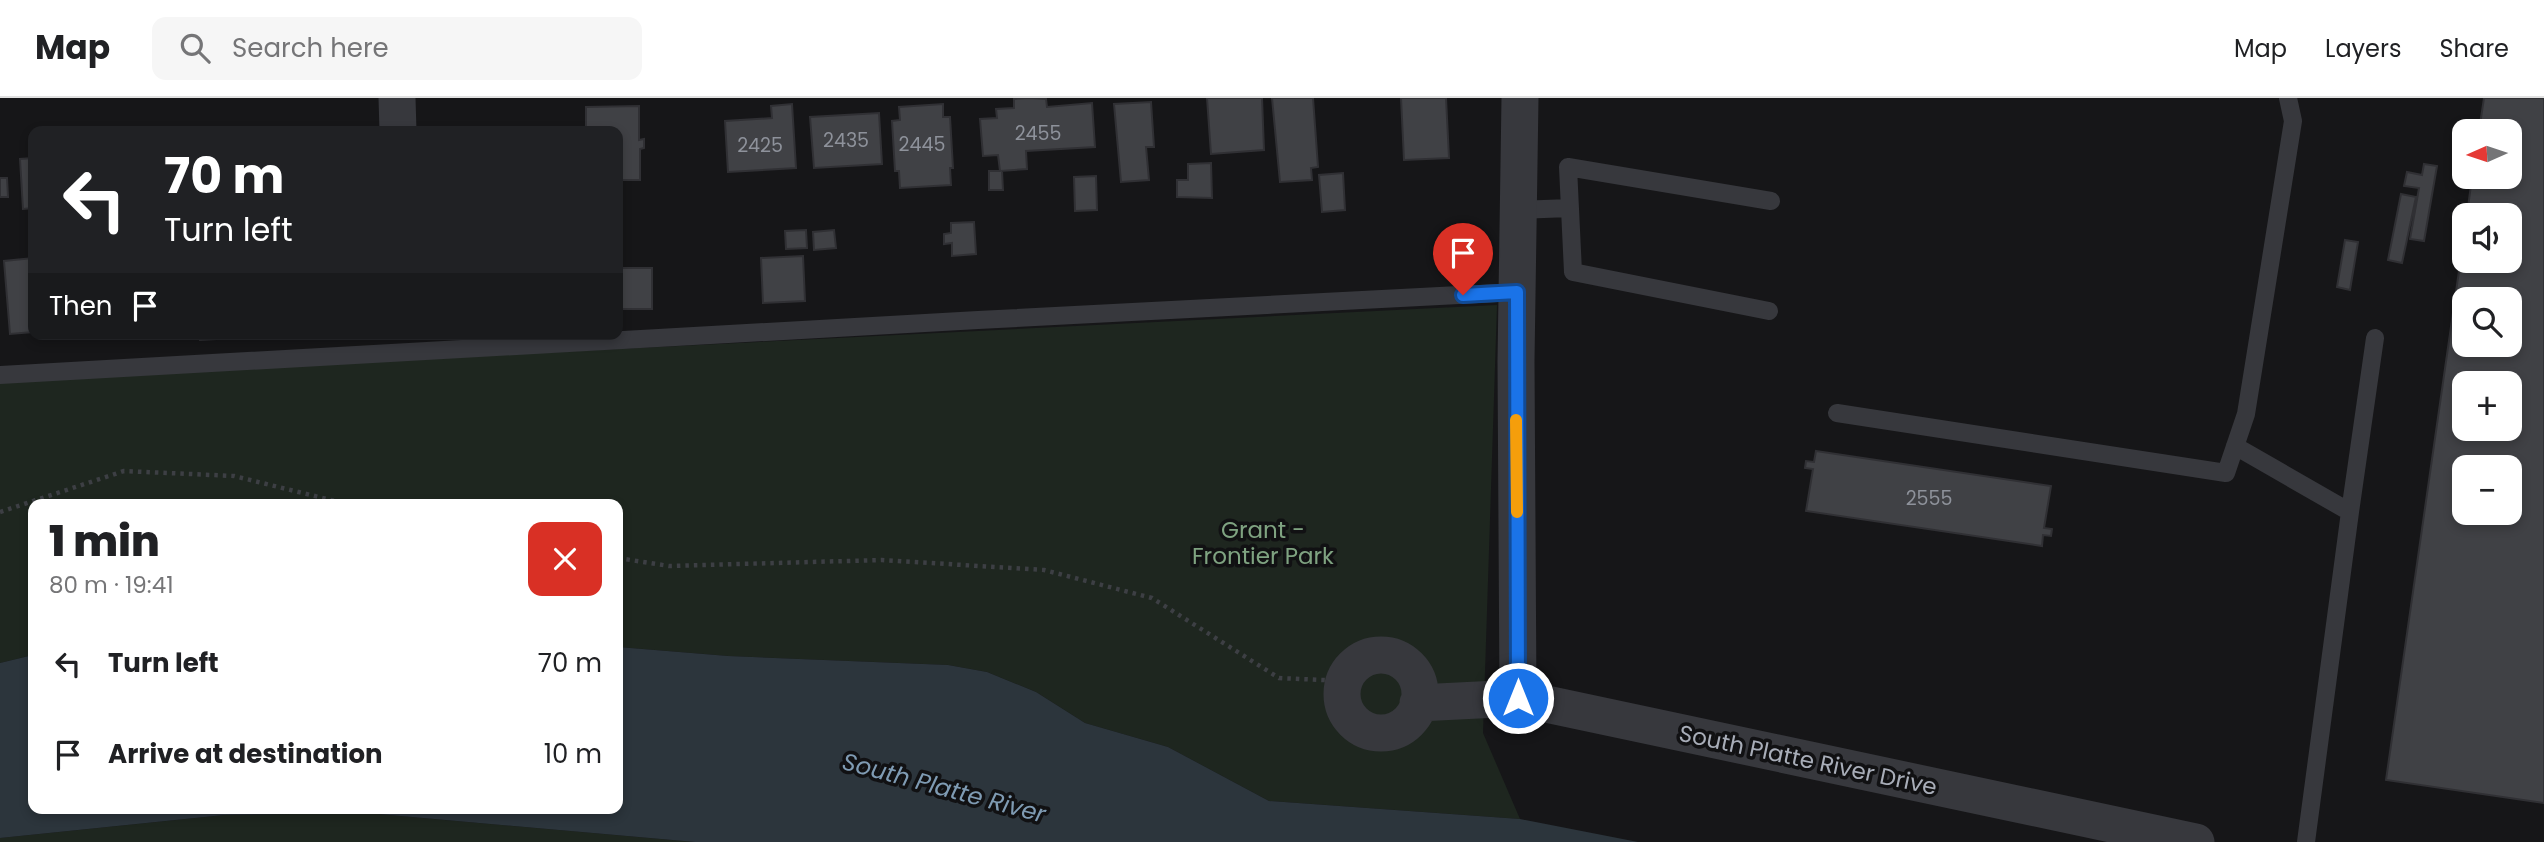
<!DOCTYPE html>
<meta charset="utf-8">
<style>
:root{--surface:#fff;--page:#f6f6f6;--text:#202124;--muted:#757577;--line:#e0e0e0}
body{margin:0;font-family:Poppins,sans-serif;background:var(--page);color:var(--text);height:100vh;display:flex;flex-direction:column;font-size:26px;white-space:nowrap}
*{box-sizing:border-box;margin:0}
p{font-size:23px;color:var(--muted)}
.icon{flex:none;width:38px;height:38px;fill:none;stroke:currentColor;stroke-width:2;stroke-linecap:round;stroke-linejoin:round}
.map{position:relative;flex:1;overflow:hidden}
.panel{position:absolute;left:28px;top:401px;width:595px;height:315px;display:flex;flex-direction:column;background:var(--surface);border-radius:14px;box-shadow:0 4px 10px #0003}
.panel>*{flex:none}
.top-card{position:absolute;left:28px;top:28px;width:595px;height:214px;border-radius:14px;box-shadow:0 4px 10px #0003;background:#202124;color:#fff;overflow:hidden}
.needle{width:46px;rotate:267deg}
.tools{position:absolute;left:2452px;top:21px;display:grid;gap:14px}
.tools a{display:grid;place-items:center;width:70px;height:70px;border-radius:14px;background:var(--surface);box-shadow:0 4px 10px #0003;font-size:35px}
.pin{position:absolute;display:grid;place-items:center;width:60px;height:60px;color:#fff;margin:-72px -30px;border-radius:50% 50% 50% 0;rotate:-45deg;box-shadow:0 0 7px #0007}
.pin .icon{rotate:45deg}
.me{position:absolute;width:77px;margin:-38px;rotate:0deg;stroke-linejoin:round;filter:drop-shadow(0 0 5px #0008)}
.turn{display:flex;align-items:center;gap:24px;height:147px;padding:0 21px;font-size:32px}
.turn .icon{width:91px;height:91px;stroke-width:2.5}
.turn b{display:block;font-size:49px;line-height:60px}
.then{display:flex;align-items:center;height:66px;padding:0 21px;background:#0003;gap:14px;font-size:26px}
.round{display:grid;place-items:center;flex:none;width:74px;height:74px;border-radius:14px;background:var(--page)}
.head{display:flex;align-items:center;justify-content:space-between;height:119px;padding:0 21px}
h1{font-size:42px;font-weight:800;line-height:52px}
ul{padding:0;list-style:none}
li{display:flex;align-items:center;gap:21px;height:91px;padding:0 21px}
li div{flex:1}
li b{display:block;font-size:26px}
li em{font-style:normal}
header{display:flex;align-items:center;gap:42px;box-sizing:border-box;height:98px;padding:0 35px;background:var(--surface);border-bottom:2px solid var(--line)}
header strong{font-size:33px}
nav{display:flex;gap:38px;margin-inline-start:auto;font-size:24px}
.search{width:490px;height:63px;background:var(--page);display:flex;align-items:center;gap:18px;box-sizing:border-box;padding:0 24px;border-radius:14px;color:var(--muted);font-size:26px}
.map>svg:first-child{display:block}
.green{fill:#1e261f}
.water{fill:#2c353c}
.building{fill:#404145;stroke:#303034;stroke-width:2;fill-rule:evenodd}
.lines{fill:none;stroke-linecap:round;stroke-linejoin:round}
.path{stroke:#3d3f44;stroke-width:4.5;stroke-dasharray:3.5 5;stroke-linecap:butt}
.service{stroke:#37383d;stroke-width:18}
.minor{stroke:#37383d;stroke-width:37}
.route-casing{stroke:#114b97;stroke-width:18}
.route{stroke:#1a73e8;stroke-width:12}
.slow{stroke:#f59e0b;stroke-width:12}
.labels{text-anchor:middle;stroke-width:7;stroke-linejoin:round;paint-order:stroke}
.number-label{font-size:19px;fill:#8e929b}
.park-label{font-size:23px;fill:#7fa381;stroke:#111113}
.street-label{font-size:23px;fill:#a8adb8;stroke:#111113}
.water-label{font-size:24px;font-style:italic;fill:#7f9bb3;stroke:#111113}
</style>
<header>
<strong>Map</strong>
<div class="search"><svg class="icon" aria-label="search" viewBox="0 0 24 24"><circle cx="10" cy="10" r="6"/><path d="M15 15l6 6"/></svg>Search here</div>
<nav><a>Map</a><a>Layers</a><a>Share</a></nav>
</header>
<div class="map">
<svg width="2544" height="744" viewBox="0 0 2544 744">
<rect width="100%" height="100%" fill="#161618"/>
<path class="green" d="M 1497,207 L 1483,635 L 1520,721 L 1269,703 L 1168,649 L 1085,625 L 1036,594 L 987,574 L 948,567 L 728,558 L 618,549 L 618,406 L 33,406 L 33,557 L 0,565 L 0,282 Z
M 367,715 L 695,744 L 0,744 L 0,740 L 224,717 Z"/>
<path class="water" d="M 618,549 L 728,558 L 948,567 L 987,574 L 1036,594 L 1085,625 L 1168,649 L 1269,703 L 1520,721 L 1638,744 L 695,744 L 367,715 L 224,717 L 0,740 L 0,565 L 33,557 L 33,710 L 618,710 Z"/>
<path class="building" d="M 1029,0 L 1046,1 L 1047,9 L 1092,5 L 1095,49 L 1026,53 L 1027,71 L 1000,73 L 998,57 L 983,58 L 980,21 L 997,20 L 996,11 L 1014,10 L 1014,1 Z
M 1207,0 L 1262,0 L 1264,52 L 1211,56 Z
M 1272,0 L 1313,0 L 1318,69 L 1311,70 L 1312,82 L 1280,84 Z
M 1401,0 L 1446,0 L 1449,60 L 1404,62 Z
M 2484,0 L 2544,0 L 2544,705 L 2386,682 L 2464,138 L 2464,163 L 2510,163 L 2510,117 L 2467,117 L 2472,79 L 2510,79 L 2510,33 L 2479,33 ZM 2464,201 L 2510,201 L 2510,247 L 2464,247 ZM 2464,285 L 2510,285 L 2510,331 L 2464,331 ZM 2464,369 L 2510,369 L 2510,415 L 2464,415 Z
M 1151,4 L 1154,49 L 1146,49 L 1149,82 L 1121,84 L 1114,6 Z
M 792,6 L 796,70 L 728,74 L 725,23 L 772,20 L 771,8 Z
M 943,6 L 943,19 L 950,19 L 953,70 L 950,70 L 951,87 L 900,90 L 899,73 L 895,73 L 892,23 L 900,22 L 899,9 Z
M 639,8 L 639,42 L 644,41 L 644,50 L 640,51 L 640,82 L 618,82 L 618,33 L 586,33 L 586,9 Z
M 879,15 L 882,66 L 814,70 L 810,19 Z
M 33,60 L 33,110 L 23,111 L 20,61 Z
M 1211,65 L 1212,100 L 1177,99 L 1177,82 L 1188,82 L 1188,66 Z
M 2424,66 L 2437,68 L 2424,143 L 2410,141 L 2419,90 L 2404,88 L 2407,74 L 2422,77 Z
M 989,73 L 1002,73 L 1003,92 L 989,92 Z
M 1343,75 L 1345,112 L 1322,114 L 1319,77 Z
M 1096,78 L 1097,112 L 1075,113 L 1074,79 Z
M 0,80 L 7,80 L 8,99 L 0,99 Z
M 2401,96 L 2416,99 L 2402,165 L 2388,162 Z
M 974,124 L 976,156 L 952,158 L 952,145 L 944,146 L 944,136 L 951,135 L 951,125 Z
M 806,132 L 807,150 L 786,151 L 785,133 Z
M 834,132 L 836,150 L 814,152 L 813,134 Z
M 2345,142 L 2358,144 L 2350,192 L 2337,189 Z
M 803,158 L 805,203 L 763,205 L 761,160 Z
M 33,160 L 33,234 L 10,236 L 4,163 Z
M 618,170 L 652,170 L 652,211 L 618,211 Z
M 199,236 L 233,236 L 233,240 L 200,242 Z
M 1816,353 L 2051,388 L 2044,430 L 2052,431 L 2051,438 L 2043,437 L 2042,448 L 1806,413 L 1813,371 L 1805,370 L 1806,363 L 1814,364 Z"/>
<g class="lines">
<path class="path" d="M 0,414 L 124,373 L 234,378 L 347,406
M 618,460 L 669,468 L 882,462 L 1044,472 L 1152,500 L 1279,580 L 1344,583"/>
<path class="service" d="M 1519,112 L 1570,110
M 1769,213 L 1573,174 L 1568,69 L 1771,103
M 0,277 L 978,222 L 1517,194
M 1837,315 L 2226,375 L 2246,316 L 2293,23 L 2288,0
M 2235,348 L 2350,414 L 2306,744
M 2350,414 L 2375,240"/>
<path class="minor" d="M 397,0 L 398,33
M1342 596a39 39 0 1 1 78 0a39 39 0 1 1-78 0Z
M 1518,600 L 1516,263 L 1520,0
M 1418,605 L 1518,600 L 2196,744"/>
</g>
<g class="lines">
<g class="route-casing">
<path id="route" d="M 1463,197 L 1517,194 L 1518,600"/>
</g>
<use href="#route" class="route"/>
<path class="slow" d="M 1516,322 L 1517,414"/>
</g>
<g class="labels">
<g class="number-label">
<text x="1038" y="42">2455</text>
<text x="846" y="49">2435</text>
<text x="922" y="53">2445</text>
<text x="760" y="54">2425</text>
<text x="1929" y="407">2555</text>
</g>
<g class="park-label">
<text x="1263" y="440">Grant -<tspan x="1263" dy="26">Frontier Park</tspan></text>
</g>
<g class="street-label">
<text transform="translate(1808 662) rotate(12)" y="8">South Platte River Drive</text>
</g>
<g class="water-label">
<text transform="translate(944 690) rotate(15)" y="8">South Platte River</text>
</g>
</g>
</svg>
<div class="tools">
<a><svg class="needle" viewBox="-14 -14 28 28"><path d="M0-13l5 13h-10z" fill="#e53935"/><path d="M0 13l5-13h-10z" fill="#757577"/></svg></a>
<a><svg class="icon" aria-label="sound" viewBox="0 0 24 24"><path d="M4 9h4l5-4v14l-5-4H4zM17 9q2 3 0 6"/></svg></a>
<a><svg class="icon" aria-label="search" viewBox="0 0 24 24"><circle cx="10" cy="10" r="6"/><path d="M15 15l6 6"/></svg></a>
<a>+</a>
<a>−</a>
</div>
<div class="pin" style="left:1463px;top:197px;background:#d93025"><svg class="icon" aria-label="arrive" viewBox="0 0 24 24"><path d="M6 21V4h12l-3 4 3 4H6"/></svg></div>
<svg class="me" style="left:1518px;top:600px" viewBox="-20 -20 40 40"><circle r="17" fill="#1a73e8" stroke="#fff" stroke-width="3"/><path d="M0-11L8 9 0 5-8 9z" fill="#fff"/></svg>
<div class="top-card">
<div class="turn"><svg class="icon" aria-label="left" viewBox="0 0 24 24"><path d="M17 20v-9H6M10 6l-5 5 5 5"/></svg><div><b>70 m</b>Turn left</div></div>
<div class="then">Then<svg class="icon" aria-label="arrive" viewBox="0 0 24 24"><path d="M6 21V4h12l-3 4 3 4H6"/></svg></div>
</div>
<section class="panel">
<div class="head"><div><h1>1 min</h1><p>80 m · 19:41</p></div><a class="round" style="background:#d93025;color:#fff"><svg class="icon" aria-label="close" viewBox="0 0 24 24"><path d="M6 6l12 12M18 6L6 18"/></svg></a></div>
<ul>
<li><svg class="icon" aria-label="left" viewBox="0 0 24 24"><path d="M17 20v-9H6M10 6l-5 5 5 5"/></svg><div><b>Turn left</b></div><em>70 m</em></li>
<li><svg class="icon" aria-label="arrive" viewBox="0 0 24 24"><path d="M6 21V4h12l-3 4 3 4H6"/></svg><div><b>Arrive at destination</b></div><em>10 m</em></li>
</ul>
</section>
</div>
